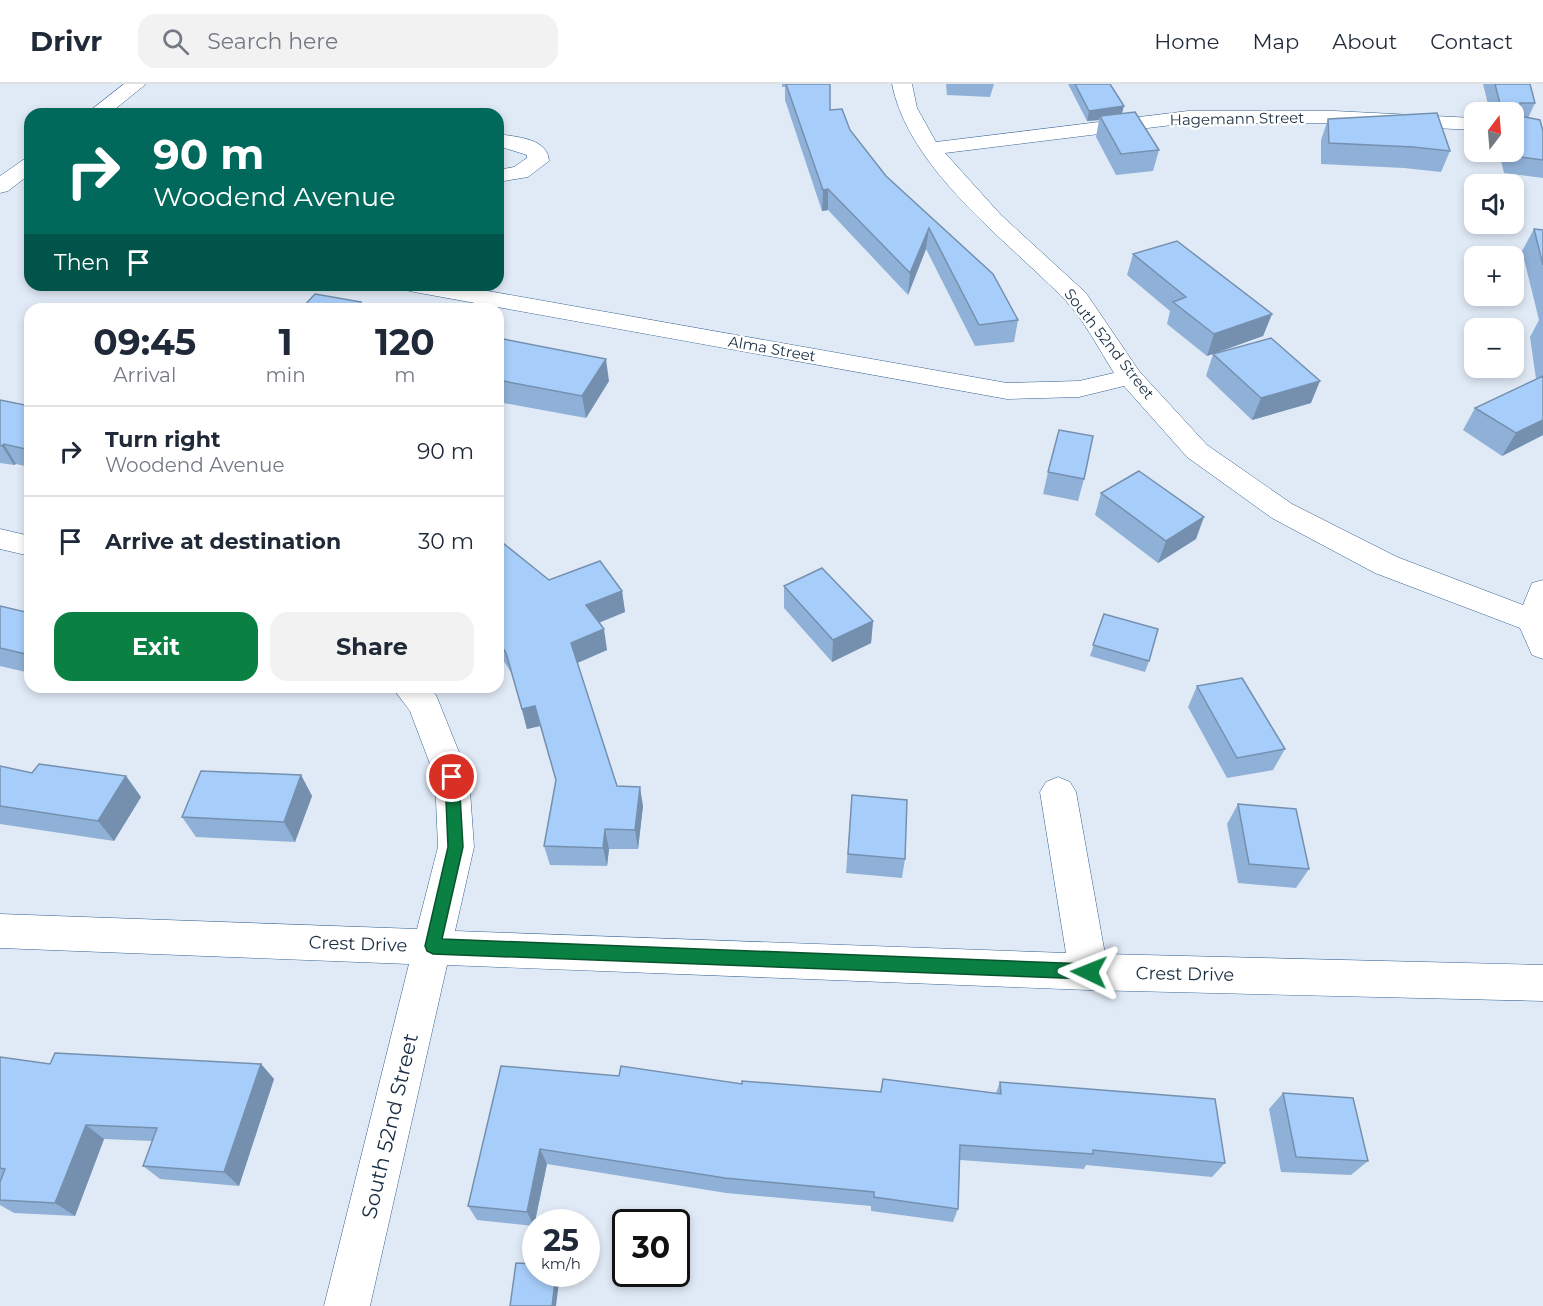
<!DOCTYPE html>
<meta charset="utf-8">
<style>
:root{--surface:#fff;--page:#f2f2f3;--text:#1f2937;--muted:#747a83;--line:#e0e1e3;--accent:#0b8043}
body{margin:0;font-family:Montserrat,sans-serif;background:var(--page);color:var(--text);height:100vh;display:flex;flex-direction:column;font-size:22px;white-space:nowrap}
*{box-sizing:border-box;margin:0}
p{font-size:20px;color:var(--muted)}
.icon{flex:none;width:33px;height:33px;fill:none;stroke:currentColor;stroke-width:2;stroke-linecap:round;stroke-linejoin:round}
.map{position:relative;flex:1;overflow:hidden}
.side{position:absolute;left:24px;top:219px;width:480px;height:390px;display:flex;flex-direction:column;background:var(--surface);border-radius:18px;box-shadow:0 3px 9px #0003}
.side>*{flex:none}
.banner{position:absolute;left:24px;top:24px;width:480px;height:183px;border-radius:18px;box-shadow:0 3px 9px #0003;background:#00695c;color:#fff;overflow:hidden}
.needle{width:39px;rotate:16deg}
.fabs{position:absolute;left:1464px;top:18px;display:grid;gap:12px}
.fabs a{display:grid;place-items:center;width:60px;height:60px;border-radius:12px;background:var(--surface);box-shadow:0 3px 9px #0003;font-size:30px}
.speed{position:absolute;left:522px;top:1125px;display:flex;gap:12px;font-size:30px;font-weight:700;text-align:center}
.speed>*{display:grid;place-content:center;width:78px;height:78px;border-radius:50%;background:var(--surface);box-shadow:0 3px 9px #0003;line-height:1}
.speed small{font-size:15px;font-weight:400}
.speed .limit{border:3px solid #111;border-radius:9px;background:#fff;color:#111}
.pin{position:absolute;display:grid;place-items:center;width:51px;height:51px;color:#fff;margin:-26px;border:3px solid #fff;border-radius:50%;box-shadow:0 2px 6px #0007}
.me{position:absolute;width:66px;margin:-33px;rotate:272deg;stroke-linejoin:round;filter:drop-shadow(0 0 4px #0008)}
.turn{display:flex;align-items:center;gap:21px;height:126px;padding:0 30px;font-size:27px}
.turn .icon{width:78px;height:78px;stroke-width:2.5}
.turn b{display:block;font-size:42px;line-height:51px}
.then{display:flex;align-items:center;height:57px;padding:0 30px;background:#0003;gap:12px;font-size:22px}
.eta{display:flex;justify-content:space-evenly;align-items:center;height:102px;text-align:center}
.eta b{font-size:36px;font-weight:700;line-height:42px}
.button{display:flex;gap:12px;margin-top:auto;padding:12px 30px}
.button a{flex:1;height:69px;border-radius:18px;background:var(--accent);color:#fff;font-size:24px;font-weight:700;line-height:69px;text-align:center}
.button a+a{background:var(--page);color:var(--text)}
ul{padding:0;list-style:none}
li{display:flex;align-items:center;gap:18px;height:90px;padding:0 30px;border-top:2px solid var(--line)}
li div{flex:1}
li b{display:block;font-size:22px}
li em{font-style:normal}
header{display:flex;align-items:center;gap:36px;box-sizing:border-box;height:84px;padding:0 30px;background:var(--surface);border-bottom:2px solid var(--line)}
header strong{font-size:28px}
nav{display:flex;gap:33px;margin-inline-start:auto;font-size:21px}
.search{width:420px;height:54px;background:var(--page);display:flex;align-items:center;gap:15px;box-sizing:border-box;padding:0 21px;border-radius:18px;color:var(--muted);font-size:22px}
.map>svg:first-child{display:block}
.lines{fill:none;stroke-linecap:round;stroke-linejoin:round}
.minor-casing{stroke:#336192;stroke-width:1}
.minor{fill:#fff;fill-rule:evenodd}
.wall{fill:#90b1d7}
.shaded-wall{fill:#7590af}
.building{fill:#a7cefa;stroke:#7590af;stroke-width:1.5}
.route{fill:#0b8043;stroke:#07532c;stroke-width:1.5}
.labels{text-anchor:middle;stroke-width:4.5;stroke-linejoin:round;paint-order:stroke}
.far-street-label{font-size:15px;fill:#1a2e43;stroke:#fff}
.street-label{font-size:18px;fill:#1a2e43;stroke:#fff}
.near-street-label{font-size:21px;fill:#1a2e43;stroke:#fff}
</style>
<header>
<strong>Drivr</strong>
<div class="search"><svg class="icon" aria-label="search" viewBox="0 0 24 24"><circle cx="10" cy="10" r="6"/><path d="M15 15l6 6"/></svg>Search here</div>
<nav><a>Home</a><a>Map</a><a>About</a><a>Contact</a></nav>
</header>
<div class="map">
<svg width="1543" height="1222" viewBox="0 0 1543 1222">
<rect width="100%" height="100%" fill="#e0eaf6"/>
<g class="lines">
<g class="minor-casing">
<path id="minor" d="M 124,0 L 146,0 L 109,30 L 86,30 Z
M 892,0 L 912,0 L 917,24 L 936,58 L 1188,27 L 1334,27 L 1474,34 L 1474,46 L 1334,39 L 1188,39 L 945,69 L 1001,131 L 1086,209 L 1139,287 L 1207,361 L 1292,420 L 1397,473 L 1523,521 L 1532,499 L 1543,496 L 1543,575 L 1532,571 L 1520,544 L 1375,489 L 1272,434 L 1187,373 L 1124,302 L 1079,313 L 1007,315 L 414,208 L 406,206 L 402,201 L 454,201 L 1007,299 L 1079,297 L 1114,289 C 1100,267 1084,236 1066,217 C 1007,156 909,86 892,0 Z
M 498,50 C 516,53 548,54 549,77 L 528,93 L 498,98 L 498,86 L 514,83 L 527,74 L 527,71 L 498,62 Z
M 30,74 L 30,90 L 8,107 L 0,109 L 0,92 L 23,76 Z
M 0,445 L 30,452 L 30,472 L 0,465 Z
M 392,603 L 428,603 L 436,611 L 469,693 L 474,763 L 455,847 L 1066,869 L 1040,708 L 1046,698 L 1058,693 L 1070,698 L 1076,708 L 1105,870 L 1543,881 L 1543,917 L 1089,906 L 447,881 L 370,1222 L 324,1222 L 409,880 L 0,864 L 0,830 L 417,845 L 438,763 L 435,693 L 410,627 Z"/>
</g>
<use href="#minor" class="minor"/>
</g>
<path class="wall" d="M 782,0 L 830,0 L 830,26 L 850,46 L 886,92 L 1018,236 L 1014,258 L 975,262 L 926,165 L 908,211 L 828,126 L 822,127 L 785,16 L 785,3 L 782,3 Z
M 946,0 L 994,0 L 990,13 L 947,11 Z
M 1068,0 L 1110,0 L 1122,29 L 1159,66 L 1153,87 L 1116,91 L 1096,53 L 1099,36 L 1087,37 Z
M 1483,0 L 1530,0 L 1535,19 L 1528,34 L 1543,47 L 1543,94 L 1504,89 L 1499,68 L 1514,68 L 1514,28 L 1490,28 Z
M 1328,35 L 1450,67 L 1441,88 L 1404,84 L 1321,80 L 1321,56 Z
M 1534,145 L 1543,146 L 1543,351 L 1502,372 L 1463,346 L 1475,324 L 1536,295 L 1530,253 L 1539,236 L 1522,167 Z
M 1133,170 L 1272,230 L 1263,252 L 1207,272 L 1167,240 L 1170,227 L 1127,191 Z
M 498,254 L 609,297 L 586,334 L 498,318 Z
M 1213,270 L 1311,319 L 1252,336 L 1206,292 Z
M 0,316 L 30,322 L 30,383 L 16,380 L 14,381 L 0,379 Z
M 1048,388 L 1084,395 L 1078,417 L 1043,410 Z
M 1101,409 L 1196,455 L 1158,479 L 1095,431 Z
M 498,455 L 549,496 L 622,507 L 625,528 L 599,539 L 607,566 L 577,579 L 617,702 L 643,722 L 638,765 L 609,765 L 607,782 L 550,781 L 544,762 L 556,697 L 540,642 L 527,645 L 512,590 L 498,568 Z
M 784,502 L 873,537 L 871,559 L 832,578 L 784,524 Z
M 0,522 L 30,529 L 30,589 L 0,582 Z
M 1104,530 L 1149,577 L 1145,588 L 1090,572 Z
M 1197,602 L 1285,665 L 1273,686 L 1227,694 L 1188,623 Z
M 0,682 L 32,689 L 126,692 L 141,713 L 114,757 L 0,740 Z
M 301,691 L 312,712 L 295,758 L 196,753 L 182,733 Z
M 852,711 L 905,775 L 902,794 L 846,789 Z
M 1238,720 L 1309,785 L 1296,804 L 1238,799 L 1227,740 Z
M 0,973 L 50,980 L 261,980 L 274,995 L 239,1102 L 160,1095 L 143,1082 L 152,1057 L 104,1055 L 75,1132 L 14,1129 L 0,1121 L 0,1098 L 1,1095 L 0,1095 Z
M 619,992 L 880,1008 L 883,995 L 996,1009 L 1000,998 L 1225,1079 L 1212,1093 L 1086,1081 L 1084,1085 L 960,1076 L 958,1125 L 953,1138 L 871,1127 L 871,1122 L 726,1109 L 547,1080 L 534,1142 L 477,1136 L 468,1122 Z
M 1283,1009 L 1368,1077 L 1351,1091 L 1281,1088 L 1269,1025 Z"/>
<path class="shaded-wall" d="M 1124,22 L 1121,33 L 1100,32 L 1099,36 L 1087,37 L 1089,27 Z
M 828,105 L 828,126 L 822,127 L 823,106 Z
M 929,144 L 926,165 L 908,211 L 910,189 Z
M 361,218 L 363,225 L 355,225 Z
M 1272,230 L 1263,252 L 1207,272 L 1214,250 Z
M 606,275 L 609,297 L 586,334 L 582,312 Z
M 1320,297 L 1311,319 L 1252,336 L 1261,314 Z
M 1543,336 L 1543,351 L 1502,372 L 1516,349 Z
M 4,360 L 16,380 L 14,381 L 2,362 Z
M 1204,433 L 1196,455 L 1158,479 L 1166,457 Z
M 622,507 L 625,528 L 590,542 L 586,521 Z
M 873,537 L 871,559 L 832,578 L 833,556 Z
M 604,545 L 607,566 L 575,580 L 571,559 Z
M 535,622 L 540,642 L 527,645 L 522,625 Z
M 301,691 L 312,712 L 295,758 L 284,738 Z
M 126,692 L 141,713 L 114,757 L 98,737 Z
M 640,703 L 643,722 L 638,765 L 635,746 Z
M 605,745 L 609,765 L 607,782 L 603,764 Z
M 261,980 L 274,995 L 239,1102 L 224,1088 Z
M 86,1041 L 104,1055 L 75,1132 L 55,1119 Z
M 540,1065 L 547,1080 L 534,1142 L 527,1128 Z
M 556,1190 L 560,1190 L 556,1222 L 552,1222 Z"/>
<path class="building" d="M 786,0 L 830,0 L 830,26 L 842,25 L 850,46 L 886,92 L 993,190 L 1018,236 L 979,241 L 929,144 L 910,189 L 828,105 L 823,106 Z
M 1075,0 L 1110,0 L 1124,22 L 1089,27 Z
M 1495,0 L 1530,0 L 1535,19 L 1520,19 L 1520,32 L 1540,36 L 1543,47 L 1543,76 L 1513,72 L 1511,68 L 1514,68 L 1514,28 L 1502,28 Z
M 1135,28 L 1159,66 L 1121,70 L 1100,32 Z
M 1437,29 L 1450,67 L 1413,63 L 1329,59 L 1328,35 Z
M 1534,145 L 1543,146 L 1543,181 Z
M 1177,157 L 1272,230 L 1214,250 L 1173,218 L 1186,213 L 1133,170 Z
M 315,210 L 361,218 L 355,225 L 301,225 Z
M 498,254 L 606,275 L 582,312 L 498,296 Z
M 1271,254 L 1320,297 L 1261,314 L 1213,270 Z
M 1543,292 L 1543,336 L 1516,349 L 1475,324 Z
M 0,316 L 30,322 L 30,366 L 4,360 L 2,362 L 0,361 Z
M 1059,346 L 1093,352 L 1084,395 L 1048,388 Z
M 1139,387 L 1204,433 L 1166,457 L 1101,409 Z
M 498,455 L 549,496 L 600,477 L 622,507 L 586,521 L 604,545 L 571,559 L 617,702 L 640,703 L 635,746 L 605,745 L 603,764 L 544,762 L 556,696 L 535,622 L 522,625 L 506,569 L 498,556 Z
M 822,484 L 873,537 L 833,556 L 784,502 Z
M 0,522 L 30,529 L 30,571 L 0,564 Z
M 1104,530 L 1158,545 L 1149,577 L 1093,561 Z
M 1242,594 L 1285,665 L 1237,674 L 1197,602 Z
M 39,680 L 126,692 L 98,737 L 0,722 L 0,682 L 32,689 Z
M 201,687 L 301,691 L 284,738 L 182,733 Z
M 852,711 L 907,716 L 905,775 L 848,770 Z
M 1238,720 L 1296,725 L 1309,785 L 1249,780 Z
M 55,969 L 261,980 L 224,1088 L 143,1082 L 157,1044 L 86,1041 L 55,1119 L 0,1116 L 0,1098 L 5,1085 L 0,1084 L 0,973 L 50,980 Z
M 501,982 L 619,992 L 621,982 L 742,1000 L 742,997 L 881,1008 L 883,995 L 1001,1010 L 1000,998 L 1215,1015 L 1225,1079 L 1093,1066 L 1093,1070 L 960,1061 L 958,1125 L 874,1113 L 874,1108 L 725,1094 L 540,1065 L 527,1128 L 468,1122 Z
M 1283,1009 L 1353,1014 L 1368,1077 L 1296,1073 Z
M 516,1179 L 536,1180 L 536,1190 L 556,1190 L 552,1222 L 510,1222 Z"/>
<path class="route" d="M 452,687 L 457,689 L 459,693 L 463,763 L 442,855 L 1089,880 L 1094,882 L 1097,888 L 1094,893 L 1089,895 L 433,870 L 427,867 L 425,862 L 448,763 L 445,693 L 447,689 Z"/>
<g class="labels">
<g class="far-street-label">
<text transform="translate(1237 35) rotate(-1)" y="5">Hagemann Street</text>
<text transform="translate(1109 260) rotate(52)" y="5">South 52nd Street</text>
<text transform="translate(772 265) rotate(10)" y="5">Alma Street</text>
</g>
<g class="street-label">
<text transform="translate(358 860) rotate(2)" y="6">Crest Drive</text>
<text transform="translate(1185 890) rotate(1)" y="6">Crest Drive</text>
</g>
<g class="near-street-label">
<text transform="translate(390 1042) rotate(-77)" y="7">South 52nd Street</text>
</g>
</g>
</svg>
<div class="fabs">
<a><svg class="needle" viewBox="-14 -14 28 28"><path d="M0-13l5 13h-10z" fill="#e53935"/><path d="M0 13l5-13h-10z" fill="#747a83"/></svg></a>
<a><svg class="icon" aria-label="sound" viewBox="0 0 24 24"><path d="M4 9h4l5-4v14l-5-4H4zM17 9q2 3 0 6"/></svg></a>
<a>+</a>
<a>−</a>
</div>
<div class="speed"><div>25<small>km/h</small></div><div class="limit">30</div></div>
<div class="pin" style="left:452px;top:693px;background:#d93025"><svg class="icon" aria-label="arrive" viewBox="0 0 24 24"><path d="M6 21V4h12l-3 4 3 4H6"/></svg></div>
<svg class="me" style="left:1089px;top:888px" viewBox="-20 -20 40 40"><path d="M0-17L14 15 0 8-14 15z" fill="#0b8043" stroke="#fff" stroke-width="4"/></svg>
<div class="banner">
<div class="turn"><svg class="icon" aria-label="right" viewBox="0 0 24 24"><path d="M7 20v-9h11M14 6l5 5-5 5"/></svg><div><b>90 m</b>Woodend Avenue</div></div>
<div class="then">Then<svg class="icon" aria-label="arrive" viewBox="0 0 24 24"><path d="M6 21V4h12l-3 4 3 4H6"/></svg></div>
</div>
<section class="side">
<div class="eta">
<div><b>09:45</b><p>Arrival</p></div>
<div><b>1</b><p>min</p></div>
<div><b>120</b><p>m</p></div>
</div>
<ul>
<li><svg class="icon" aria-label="right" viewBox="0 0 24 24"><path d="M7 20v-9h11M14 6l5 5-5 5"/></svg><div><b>Turn right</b><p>Woodend Avenue</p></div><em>90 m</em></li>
<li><svg class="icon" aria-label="arrive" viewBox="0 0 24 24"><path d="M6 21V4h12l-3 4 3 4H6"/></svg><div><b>Arrive at destination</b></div><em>30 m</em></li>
</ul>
<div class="button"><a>Exit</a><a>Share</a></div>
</section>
</div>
